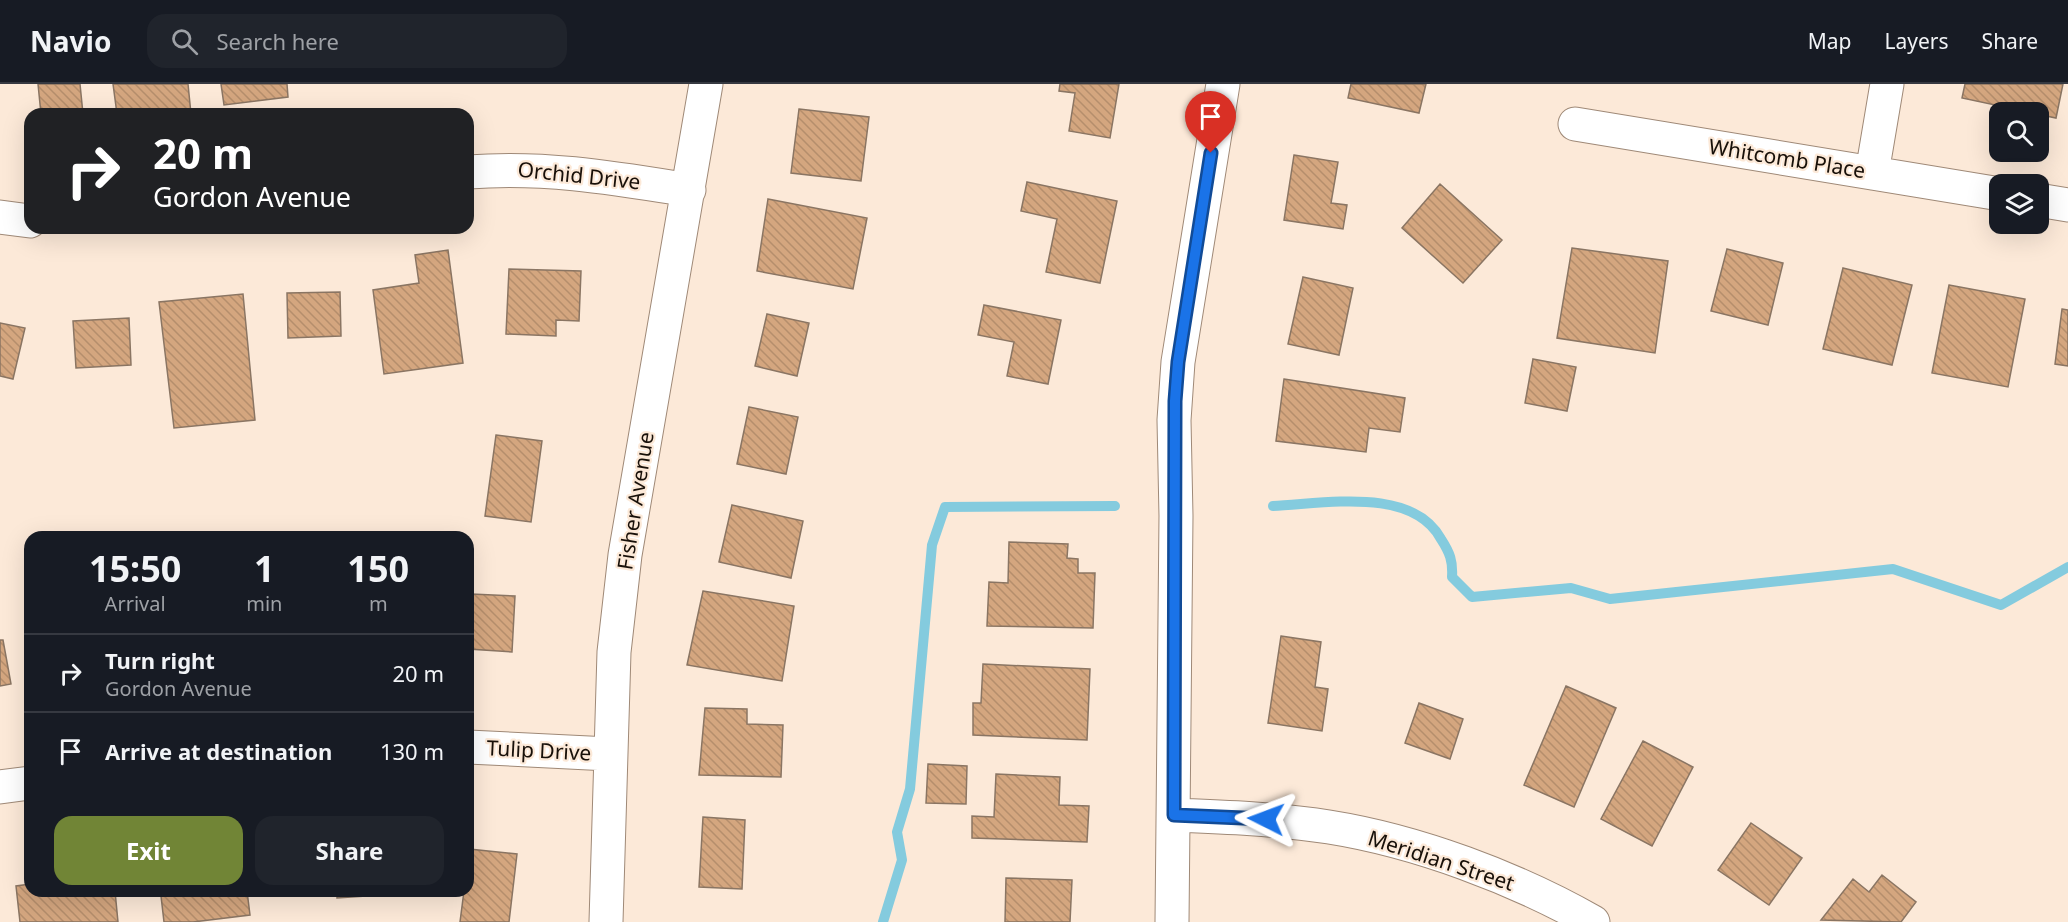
<!DOCTYPE html>
<style>
:root{--surface:#171b24;--page:#20242c;--text:#f1f3f6;--muted:#9ea1a6;--line:#363941;--accent:#718536}
body{margin:0;font-family:"Noto Sans",sans-serif;background:var(--page);color:var(--text);height:100vh;display:flex;flex-direction:column;font-size:22px;white-space:nowrap}
*{box-sizing:border-box;margin:0}
p{font-size:20px;color:var(--muted)}
.icon{flex:none;width:33px;height:33px;fill:none;stroke:currentColor;stroke-width:2;stroke-linecap:round;stroke-linejoin:round}
.map{position:relative;flex:1;overflow:hidden}
.sheet{position:absolute;left:24px;top:447px;width:450px;height:366px;display:flex;flex-direction:column;background:var(--surface);border-radius:18px;box-shadow:0 6px 24px #0002}
.sheet>*{flex:none}
.guide{position:absolute;left:24px;top:24px;width:450px;height:126px;border-radius:18px;box-shadow:0 6px 24px #0002;background:#202124;color:#fff;overflow:hidden}
.controls{position:absolute;left:1989px;top:18px;display:grid;gap:12px}
.controls a{display:grid;place-items:center;width:60px;height:60px;border-radius:12px;background:var(--surface);box-shadow:0 6px 24px #0002;font-size:30px}
.pin{position:absolute;display:grid;place-items:center;width:51px;height:51px;color:#fff;margin:-62px -26px;border-radius:50% 50% 50% 0;rotate:-45deg;box-shadow:0 0 6px #0007}
.pin .icon{rotate:45deg}
.me{position:absolute;width:66px;margin:-33px;rotate:273deg;stroke-linejoin:round;filter:drop-shadow(0 0 4px #0008)}
.turn{display:flex;align-items:center;gap:21px;height:126px;padding:0 30px;font-size:27px}
.turn .icon{width:78px;height:78px;stroke-width:2.5}
.turn b{display:block;font-size:42px;line-height:51px}
.eta{display:flex;justify-content:space-evenly;align-items:center;height:102px;text-align:center}
.eta b{font-size:36px;font-weight:700;line-height:42px}
.button{display:flex;gap:12px;margin-top:auto;padding:12px 30px}
.button a{flex:1;height:69px;border-radius:18px;background:var(--accent);color:#fff;font-size:24px;font-weight:700;line-height:69px;text-align:center}
.button a+a{background:var(--page);color:var(--text)}
ul{padding:0;list-style:none}
li{display:flex;align-items:center;gap:18px;height:78px;padding:0 30px;border-top:2px solid var(--line)}
li div{flex:1}
li b{display:block;font-size:22px}
li em{font-style:normal}
header{display:flex;align-items:center;gap:36px;box-sizing:border-box;height:84px;padding:0 30px;background:var(--surface);border-bottom:2px solid var(--line)}
header strong{font-size:28px}
nav{display:flex;gap:33px;margin-inline-start:auto;font-size:21px}
.search{width:420px;height:54px;background:var(--page);display:flex;align-items:center;gap:15px;box-sizing:border-box;padding:0 21px;border-radius:18px;color:var(--muted);font-size:22px}
.map>svg:first-child{display:block}
.lines{fill:none;stroke-linecap:round;stroke-linejoin:round}
.stream{stroke:#84cbde;stroke-width:10}
.building{fill:url(#building-back-hatch);stroke:#8a7563;stroke-width:1.5}
.minor-casing{stroke:#9f8977;stroke-width:35}
.minor{stroke:#fff;stroke-width:33}
.route-casing{stroke:#114b97;stroke-width:15}
.route{stroke:#1a73e8;stroke-width:10}
.labels{text-anchor:middle;stroke-width:4.5;stroke-linejoin:round;paint-order:stroke}
.street-label{font-size:21px;fill:#181009;stroke:#fce9d8}
</style>
<header>
<strong>Navio</strong>
<div class="search"><svg class="icon" aria-label="search" viewBox="0 0 24 24"><circle cx="10" cy="10" r="6"/><path d="M15 15l6 6"/></svg>Search here</div>
<nav><a>Map</a><a>Layers</a><a>Share</a></nav>
</header>
<div class="map">
<svg width="2068" height="838" viewBox="0 0 2068 838">
<defs>
<pattern id="building-back-hatch" width="6" height="6" patternUnits="userSpaceOnUse" patternTransform="scale(1.5)"><rect width="6" height="6" fill="#d4a67f"/><path d="M-1 5l2 2M0 0l6 6M5-1l2 2" fill="none" stroke="#b58e6c"/></pattern>
</defs>
<rect width="100%" height="100%" fill="#fce9d8"/>
<g class="lines">
<path class="stream" d="M 1273,422 C 1324,420 1412,402 1441,455 C 1450,469 1453,477 1452,493 L 1472,513 L 1571,504 L 1610,515 L 1893,485 L 2001,521 L 2068,483
M 883,838 L 902,776 L 897,748 L 910,705 L 932,461 L 945,423 L 1115,422"/>
</g>
<path class="building" d="M 38,0 L 80,0 L 83,30 L 41,30 Z
M 113,0 L 188,0 L 191,30 L 117,30 Z
M 221,0 L 287,0 L 288,13 L 224,21 Z
M 1060,0 L 1119,0 L 1110,54 L 1069,47 L 1075,9 L 1059,7 Z
M 1351,0 L 1426,0 L 1419,29 L 1348,14 Z
M 1965,0 L 2063,0 L 2056,34 L 1962,14 Z
M 799,25 L 869,33 L 861,97 L 791,89 Z
M 1294,71 L 1338,78 L 1331,119 L 1347,121 L 1343,145 L 1284,136 Z
M 1027,98 L 1117,117 L 1100,199 L 1046,188 L 1057,135 L 1021,127 Z
M 1440,100 L 1502,156 L 1463,199 L 1402,144 Z
M 768,115 L 867,134 L 853,205 L 757,187 Z
M 1572,164 L 1668,177 L 1655,269 L 1557,254 Z
M 1727,165 L 1783,179 L 1768,241 L 1711,227 Z
M 448,166 L 463,279 L 384,290 L 373,206 L 419,199 L 415,171 Z
M 1843,184 L 1912,201 L 1892,281 L 1823,265 Z
M 509,185 L 581,187 L 579,237 L 556,236 L 556,252 L 506,250 Z
M 1303,193 L 1353,204 L 1339,271 L 1288,260 Z
M 1949,201 L 2025,215 L 2008,303 L 1932,289 Z
M 340,208 L 341,252 L 288,254 L 287,209 Z
M 243,210 L 255,336 L 174,344 L 159,218 Z
M 984,221 L 1061,236 L 1048,300 L 1007,292 L 1014,258 L 978,251 Z
M 2062,225 L 2068,226 L 2068,282 L 2055,280 Z
M 767,230 L 809,239 L 797,292 L 755,282 Z
M 129,234 L 131,281 L 76,284 L 73,237 Z
M 0,239 L 25,244 L 13,295 L 0,292 Z
M 1533,275 L 1576,283 L 1567,327 L 1525,319 Z
M 1284,295 L 1405,314 L 1400,348 L 1369,344 L 1366,368 L 1276,357 Z
M 749,323 L 798,333 L 786,390 L 737,380 Z
M 496,351 L 542,357 L 531,438 L 485,432 Z
M 732,421 L 803,437 L 791,494 L 719,478 Z
M 1009,458 L 1068,460 L 1067,474 L 1078,475 L 1078,489 L 1095,489 L 1093,544 L 987,542 L 989,498 L 1008,499 Z
M 703,507 L 794,522 L 782,597 L 687,581 Z
M 471,510 L 515,512 L 512,568 L 468,565 Z
M 1281,552 L 1321,558 L 1315,603 L 1328,605 L 1322,647 L 1268,639 Z
M 0,556 L 3,556 L 11,600 L 0,602 Z
M 983,580 L 1090,585 L 1087,656 L 973,651 L 973,619 L 981,619 Z
M 1566,602 L 1616,624 L 1574,723 L 1524,701 Z
M 1419,619 L 1463,635 L 1450,675 L 1405,659 Z
M 705,624 L 747,625 L 747,640 L 783,641 L 781,693 L 699,691 Z
M 1643,657 L 1693,683 L 1652,762 L 1601,735 Z
M 928,680 L 967,682 L 966,720 L 926,719 Z
M 996,690 L 1060,693 L 1059,721 L 1089,722 L 1087,758 L 972,754 L 972,732 L 994,733 Z
M 703,733 L 745,736 L 742,805 L 699,803 Z
M 1751,739 L 1802,774 L 1769,821 L 1718,786 Z
M 469,765 L 517,770 L 509,838 L 460,838 L 464,807 L 468,807 Z
M 1882,791 L 1916,818 L 1901,838 L 1821,836 L 1853,795 L 1869,808 Z
M 1006,794 L 1072,796 L 1070,838 L 1005,838 Z
M 30,800 L 30,807 L 115,807 L 118,838 L 20,838 L 16,802 Z
M 157,807 L 247,807 L 250,831 L 193,838 L 164,838 L 161,812 L 157,812 Z
M 337,807 L 395,807 L 396,810 L 337,814 Z"/>
<g class="lines">
<g class="minor-casing">
<path id="minor" d="M 1575,40 L 2000,110
M 468,88 C 545,82 614,94 689,106
M 1872,89 L 1887,0
M 2038,116 L 2068,121
M 0,133 L 30,137
M 468,663 L 609,670
M 0,703 L 30,699
M 1174,731 C 1226,733 1277,735 1329,743 C 1417,757 1516,794 1593,838
M 606,838 L 614,568 L 625,471 L 706,0
M 1172,838 L 1176,432 L 1174,336 L 1178,278 L 1223,0"/>
</g>
<use href="#minor" class="minor"/>
</g>
<g class="lines">
<g class="route-casing">
<path id="route" d="M 1211,69 L 1178,278 L 1175,317 L 1174,731 L 1266,735"/>
</g>
<use href="#route" class="route"/>
</g>
<g class="labels">
<g class="street-label">
<text transform="translate(1787 75) rotate(9)" y="7">Whitcomb Place</text>
<text transform="translate(579 92) rotate(6)" y="7">Orchid Drive</text>
<text transform="translate(636 417) rotate(-81)" y="7">Fisher Avenue</text>
<text transform="translate(539 667) rotate(3)" y="7">Tulip Drive</text>
<text transform="translate(1441 777) rotate(18)" y="7">Meridian Street</text>
</g>
</g>
</svg>
<div class="controls">
<a><svg class="icon" aria-label="search" viewBox="0 0 24 24"><circle cx="10" cy="10" r="6"/><path d="M15 15l6 6"/></svg></a>
<a><svg class="icon" aria-label="layers" viewBox="0 0 24 24"><path d="M12 4l9 5-9 5-9-5zM3 14l9 5 9-5"/></svg></a>
</div>
<div class="pin" style="left:1211px;top:69px;background:#d93025"><svg class="icon" aria-label="arrive" viewBox="0 0 24 24"><path d="M6 21V4h12l-3 4 3 4H6"/></svg></div>
<svg class="me" style="left:1266px;top:735px" viewBox="-20 -20 40 40"><path d="M0-17L14 15 0 8-14 15z" fill="#1a73e8" stroke="#fff" stroke-width="4"/></svg>
<div class="guide">
<div class="turn"><svg class="icon" aria-label="right" viewBox="0 0 24 24"><path d="M7 20v-9h11M14 6l5 5-5 5"/></svg><div><b>20 m</b>Gordon Avenue</div></div>
</div>
<section class="sheet">
<div class="eta">
<div><b>15:50</b><p>Arrival</p></div>
<div><b>1</b><p>min</p></div>
<div><b>150</b><p>m</p></div>
</div>
<ul>
<li><svg class="icon" aria-label="right" viewBox="0 0 24 24"><path d="M7 20v-9h11M14 6l5 5-5 5"/></svg><div><b>Turn right</b><p>Gordon Avenue</p></div><em>20 m</em></li>
<li><svg class="icon" aria-label="arrive" viewBox="0 0 24 24"><path d="M6 21V4h12l-3 4 3 4H6"/></svg><div><b>Arrive at destination</b></div><em>130 m</em></li>
</ul>
<div class="button"><a>Exit</a><a>Share</a></div>
</section>
</div>
